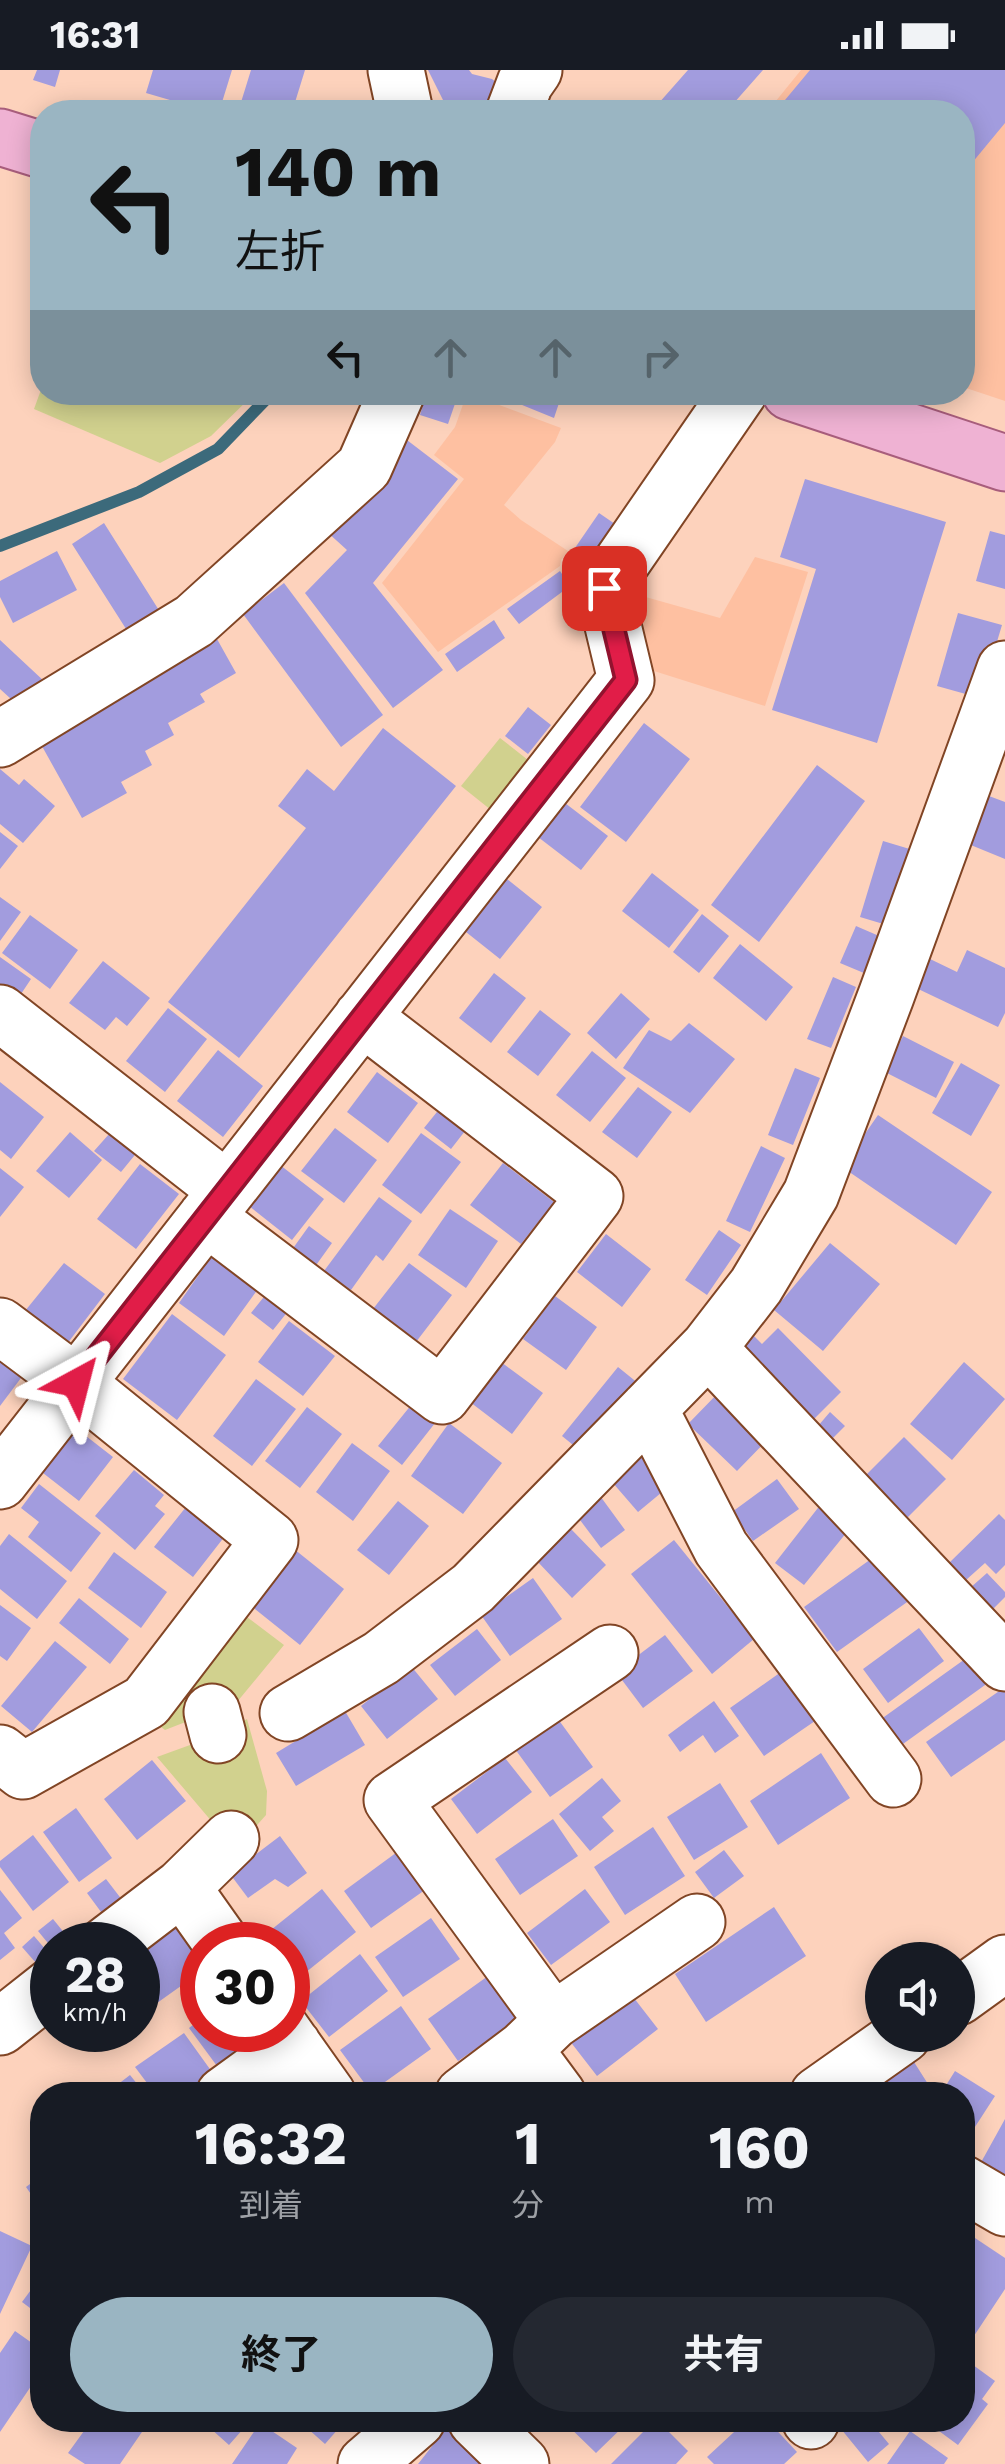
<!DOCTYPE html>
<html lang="ja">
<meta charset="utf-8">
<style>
:root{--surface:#171b24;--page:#242831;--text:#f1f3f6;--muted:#9ea1a6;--accent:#9ab5c2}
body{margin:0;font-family:"Work Sans","Noto Sans JP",sans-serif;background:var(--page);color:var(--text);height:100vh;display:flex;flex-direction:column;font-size:38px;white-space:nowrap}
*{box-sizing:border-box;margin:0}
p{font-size:32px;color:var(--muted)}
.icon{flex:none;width:55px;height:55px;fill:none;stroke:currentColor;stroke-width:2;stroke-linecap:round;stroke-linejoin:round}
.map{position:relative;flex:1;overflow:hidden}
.drawer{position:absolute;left:30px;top:2012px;width:945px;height:350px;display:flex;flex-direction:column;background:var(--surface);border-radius:40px;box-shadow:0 5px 25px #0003}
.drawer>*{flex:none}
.hud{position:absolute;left:30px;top:30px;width:945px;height:305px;border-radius:40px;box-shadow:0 5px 25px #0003;background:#9ab5c2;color:#111;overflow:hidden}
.fabs{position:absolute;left:865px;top:1872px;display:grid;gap:20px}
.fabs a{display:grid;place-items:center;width:110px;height:110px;border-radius:50%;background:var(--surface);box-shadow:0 5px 25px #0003;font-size:50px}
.speed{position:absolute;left:30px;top:1852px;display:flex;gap:20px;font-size:50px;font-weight:700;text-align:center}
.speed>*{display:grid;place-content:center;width:130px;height:130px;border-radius:50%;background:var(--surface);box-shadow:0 5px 25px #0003;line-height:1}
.speed small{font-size:25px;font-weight:400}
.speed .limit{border:15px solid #d22;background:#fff;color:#111}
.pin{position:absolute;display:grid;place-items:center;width:85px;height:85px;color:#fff;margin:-42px;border-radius:20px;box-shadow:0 5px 15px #0006}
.me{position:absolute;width:110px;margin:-55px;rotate:38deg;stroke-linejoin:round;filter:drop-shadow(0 0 8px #0008)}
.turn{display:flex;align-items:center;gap:35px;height:210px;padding:0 40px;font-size:45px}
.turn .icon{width:130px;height:130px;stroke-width:2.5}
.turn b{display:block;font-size:70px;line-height:85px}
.lanes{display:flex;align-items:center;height:95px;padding:0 40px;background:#0003;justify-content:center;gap:50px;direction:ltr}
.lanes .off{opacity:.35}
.eta{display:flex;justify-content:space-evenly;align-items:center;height:170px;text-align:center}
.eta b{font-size:60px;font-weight:700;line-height:70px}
.primary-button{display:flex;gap:20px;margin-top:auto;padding:20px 40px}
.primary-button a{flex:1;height:115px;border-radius:60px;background:var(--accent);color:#111;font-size:40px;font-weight:700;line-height:115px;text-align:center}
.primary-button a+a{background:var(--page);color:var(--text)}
.status{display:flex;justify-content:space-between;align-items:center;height:70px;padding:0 50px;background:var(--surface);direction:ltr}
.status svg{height:28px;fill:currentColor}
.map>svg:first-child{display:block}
.built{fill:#fec0a1}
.green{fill:#d1d18e}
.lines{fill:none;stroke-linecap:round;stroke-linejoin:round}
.stream{stroke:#3c6a7b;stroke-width:12}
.building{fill:#a29cde}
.minor-casing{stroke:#814525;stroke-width:59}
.major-casing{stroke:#a85d7c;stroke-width:59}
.minor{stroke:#fff;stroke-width:55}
.major{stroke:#efb2d3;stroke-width:55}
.route-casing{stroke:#92132f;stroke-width:25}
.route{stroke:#e11d48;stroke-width:18}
</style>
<div class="status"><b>16:31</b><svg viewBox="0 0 49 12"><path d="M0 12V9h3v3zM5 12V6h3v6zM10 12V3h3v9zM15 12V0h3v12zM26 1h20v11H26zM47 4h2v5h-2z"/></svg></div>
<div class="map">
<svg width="1005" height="2394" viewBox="0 0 1005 2394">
<rect width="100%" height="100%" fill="#fdd2bc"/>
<path class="built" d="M 801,0 L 1005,0 L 1005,331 L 963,317 L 962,42 L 767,42 Z
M 467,323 L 561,358 L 555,372 L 504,435 L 521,450 L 568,481 L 561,490 L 560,496 L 438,582 L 382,513 L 464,409 L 434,385 L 455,357 Z
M 755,487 L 808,502 L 765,636 L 654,601 L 625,537 L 635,524 L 720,548 Z"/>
<path class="green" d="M 42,317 L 42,322 L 255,323 L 211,366 L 160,393 L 34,339 Z
M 566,642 L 496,744 L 461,716 L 500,668 L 528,690 Z
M 243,1544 L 284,1575 L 237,1632 L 165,1660 L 157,1654 Z
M 247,1649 L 267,1721 L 266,1745 L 242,1772 L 219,1760 L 157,1687 L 223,1663 Z"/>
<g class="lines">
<path class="stream" d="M 0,476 L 139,422 L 218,379 L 273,322"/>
</g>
<path class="building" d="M 37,0 L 60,0 L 55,17 L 33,10 Z
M 153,0 L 232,0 L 219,42 L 211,42 L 146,23 Z
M 251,0 L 305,0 L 292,42 L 238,42 Z
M 428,0 L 469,0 L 472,4 L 492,9 L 503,18 L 494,42 L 439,42 L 443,30 Z
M 688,0 L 763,0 L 726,42 L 668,42 L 658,34 Z
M 810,0 L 1005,0 L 1005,53 L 962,105 L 962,42 L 775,42 Z
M 427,322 L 459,322 L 448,354 L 420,345 Z
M 490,322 L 542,322 L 560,330 L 554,348 Z
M 403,367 L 458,409 L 373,513 L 443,600 L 393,638 L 305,523 L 347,480 L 326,461 Z
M 805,409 L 946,452 L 877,673 L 772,640 L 816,499 L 780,487 Z
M 599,443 L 615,454 L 582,503 L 566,491 Z
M 104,453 L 167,553 L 135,573 L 72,474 Z
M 990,461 L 1005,465 L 1005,519 L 976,511 Z
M 57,481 L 77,520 L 13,553 L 0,527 L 0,511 Z
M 560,501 L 570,516 L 519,554 L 507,539 Z
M 284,513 L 383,645 L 341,677 L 243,544 Z
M 958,543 L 1002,555 L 980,628 L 937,616 Z
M 494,550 L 505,568 L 457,602 L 445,584 Z
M 217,569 L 236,603 L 200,624 L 205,632 L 168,653 L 174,665 L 145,681 L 152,695 L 121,712 L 127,723 L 82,748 L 38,669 Z
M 0,570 L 45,612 L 21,638 L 0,619 Z
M 528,637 L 551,655 L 528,684 L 505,666 Z
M 644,653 L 690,689 L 626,772 L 580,737 Z
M 383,658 L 456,716 L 239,988 L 168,932 L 306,758 L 278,736 L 307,699 L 334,721 Z
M 817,695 L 865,731 L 759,872 L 711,835 Z
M 0,699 L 19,715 L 24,709 L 55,736 L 23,773 L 0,754 Z
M 981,723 L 1005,732 L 1005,789 L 961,771 Z
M 565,733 L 608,766 L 581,800 L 538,767 Z
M 0,762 L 18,776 L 0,799 Z
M 883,771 L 913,780 L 890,856 L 860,847 Z
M 652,803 L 699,840 L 669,878 L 622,841 Z
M 507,809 L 542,837 L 500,889 L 466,862 Z
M 0,827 L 21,842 L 0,871 Z
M 702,844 L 729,866 L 699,903 L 673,882 Z
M 30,845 L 78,880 L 50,919 L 2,883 Z
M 856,856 L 886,869 L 871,906 L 840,893 Z
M 740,874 L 793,917 L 766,951 L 713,908 Z
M 967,880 L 1005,898 L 1005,943 L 998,957 L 914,917 L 928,888 L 957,902 Z
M 0,887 L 31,909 L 17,930 L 0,918 Z
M 103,891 L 150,928 L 127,956 L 116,947 L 105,960 L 69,933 Z
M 494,903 L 526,928 L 491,973 L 459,948 Z
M 833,907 L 856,917 L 831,978 L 807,969 Z
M 621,923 L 650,949 L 616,989 L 587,963 Z
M 168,938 L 207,969 L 165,1022 L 126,991 Z
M 540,940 L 571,964 L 538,1006 L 507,982 Z
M 689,953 L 735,989 L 690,1043 L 623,998 L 649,960 L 671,971 Z
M 903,966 L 954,992 L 936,1028 L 885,1002 Z
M 218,980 L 263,1016 L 223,1067 L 177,1031 Z
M 592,981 L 626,1008 L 590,1052 L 556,1025 Z
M 961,993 L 1000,1015 L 971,1066 L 932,1043 Z
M 795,998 L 820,1008 L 793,1075 L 768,1065 Z
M 377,1002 L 418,1033 L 388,1073 L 347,1042 Z
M 0,1012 L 44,1047 L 11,1089 L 0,1080 Z
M 638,1017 L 672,1042 L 637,1088 L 602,1062 Z
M 445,1032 L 472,1052 L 451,1079 L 424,1058 Z
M 878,1045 L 992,1122 L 956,1175 L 842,1097 Z
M 118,1054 L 143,1075 L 121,1102 L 94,1081 Z
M 335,1058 L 377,1090 L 344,1133 L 301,1101 Z
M 70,1062 L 102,1090 L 69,1128 L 36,1101 Z
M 421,1063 L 461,1092 L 421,1144 L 382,1115 Z
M 761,1076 L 785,1088 L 750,1162 L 726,1151 Z
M 503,1093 L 554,1132 L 521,1174 L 470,1135 Z
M 140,1094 L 179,1124 L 136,1179 L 97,1149 Z
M 280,1095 L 324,1129 L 292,1170 L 249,1136 Z
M 0,1098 L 24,1117 L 0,1147 Z
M 379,1127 L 412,1151 L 383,1191 L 376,1185 L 351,1220 L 324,1201 Z
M 450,1139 L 498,1171 L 466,1218 L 418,1185 Z
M 309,1156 L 332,1173 L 314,1198 L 291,1181 Z
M 719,1160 L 741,1175 L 707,1225 L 685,1210 Z
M 606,1164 L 651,1199 L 622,1237 L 577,1202 Z
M 830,1173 L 880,1214 L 823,1281 L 774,1240 Z
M 212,1186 L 258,1219 L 224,1266 L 179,1233 Z
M 64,1193 L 105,1224 L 67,1274 L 25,1241 Z
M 409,1193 L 452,1225 L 416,1272 L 373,1239 Z
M 271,1218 L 293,1235 L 273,1260 L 251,1243 Z
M 555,1226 L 597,1257 L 566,1300 L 523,1269 Z
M 172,1244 L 226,1285 L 177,1350 L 123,1309 Z
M 289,1251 L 335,1286 L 303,1326 L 258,1292 Z
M 778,1258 L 841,1322 L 804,1359 L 729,1284 L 751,1263 L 762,1274 Z
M 0,1286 L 24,1304 L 0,1336 Z
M 501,1292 L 543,1323 L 512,1364 L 470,1332 Z
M 964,1292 L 1005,1329 L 952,1390 L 910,1354 Z
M 618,1297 L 639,1314 L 583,1383 L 562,1366 Z
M 256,1309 L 296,1339 L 252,1396 L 213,1366 Z
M 721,1320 L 770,1367 L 737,1401 L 688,1354 Z
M 416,1329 L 439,1348 L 402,1395 L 378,1376 Z
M 307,1337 L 342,1364 L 300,1418 L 265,1391 Z
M 830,1342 L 845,1356 L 825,1376 L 812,1363 Z
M 449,1353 L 502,1393 L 463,1444 L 411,1406 Z
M 77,1359 L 113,1387 L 79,1431 L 43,1403 Z
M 904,1367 L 946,1409 L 905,1450 L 863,1408 Z
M 352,1373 L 390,1401 L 353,1451 L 316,1422 Z
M 641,1375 L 673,1413 L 638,1442 L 606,1405 Z
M 134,1400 L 164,1425 L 155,1436 L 165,1444 L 135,1480 L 95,1446 Z
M 777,1409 L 799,1439 L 753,1471 L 732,1442 Z
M 39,1414 L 101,1463 L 71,1502 L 28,1467 L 39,1452 L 21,1438 Z
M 595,1419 L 625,1460 L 601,1478 L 571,1438 Z
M 194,1427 L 232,1457 L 193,1507 L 154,1477 Z
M 398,1431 L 429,1456 L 389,1505 L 357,1480 Z
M 821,1434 L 851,1457 L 804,1515 L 775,1493 Z
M 999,1444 L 1005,1450 L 1005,1495 L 996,1504 L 985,1493 L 966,1510 L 949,1493 Z
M 571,1459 L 606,1495 L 572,1528 L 537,1491 Z
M 9,1464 L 67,1511 L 37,1549 L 0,1519 L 0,1476 Z
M 674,1470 L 754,1569 L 712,1604 L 631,1504 Z
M 294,1479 L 344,1519 L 300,1575 L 250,1535 Z
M 114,1482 L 167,1522 L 141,1558 L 88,1518 Z
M 878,1484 L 910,1530 L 837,1582 L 804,1537 Z
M 987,1503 L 1005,1522 L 1005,1527 L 991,1541 L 970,1518 Z
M 533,1508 L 562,1549 L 510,1586 L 481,1545 Z
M 79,1528 L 129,1569 L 110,1594 L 59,1553 Z
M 0,1535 L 31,1558 L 7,1591 L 0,1586 Z
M 919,1558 L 944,1591 L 888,1633 L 863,1599 Z
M 477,1559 L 501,1590 L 455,1626 L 430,1595 Z
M 665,1565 L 693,1601 L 643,1638 L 616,1602 Z
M 55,1571 L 87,1597 L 32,1662 L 1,1636 Z
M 972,1584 L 992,1610 L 896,1679 L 877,1652 Z
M 411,1596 L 438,1629 L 387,1669 L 361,1636 Z
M 781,1602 L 815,1651 L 764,1686 L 730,1638 Z
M 1005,1617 L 1005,1670 L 951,1707 L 926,1672 Z
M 714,1631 L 739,1666 L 715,1683 L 703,1665 L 680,1682 L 668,1665 Z
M 345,1641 L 365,1675 L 296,1716 L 276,1683 Z
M 558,1649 L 593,1697 L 550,1727 L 515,1679 Z
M 821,1683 L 850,1728 L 778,1775 L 750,1731 Z
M 505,1688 L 532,1722 L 477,1764 L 451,1729 Z
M 152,1690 L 186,1731 L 137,1770 L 104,1729 Z
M 602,1708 L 621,1731 L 602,1747 L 614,1761 L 590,1781 L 559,1744 Z
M 720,1713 L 748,1757 L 694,1790 L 667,1747 Z
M 76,1738 L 112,1788 L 79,1812 L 43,1762 Z
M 553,1749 L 578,1786 L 520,1825 L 495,1789 Z
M 653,1757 L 685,1806 L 625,1845 L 594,1797 Z
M 33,1765 L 69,1812 L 33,1841 L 0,1797 L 0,1791 Z
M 280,1766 L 307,1803 L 288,1817 L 275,1809 L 248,1828 L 230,1804 Z
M 404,1777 L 432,1815 L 371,1858 L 344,1821 Z
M 724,1780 L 744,1806 L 714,1828 L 695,1802 Z
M 106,1809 L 126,1835 L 107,1850 L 87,1823 Z
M 322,1819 L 356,1862 L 290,1915 L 288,1912 L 288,1875 L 258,1875 L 256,1872 Z
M 585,1819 L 610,1852 L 551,1895 L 527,1863 Z
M 0,1820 L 22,1848 L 4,1863 L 15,1878 L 0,1890 Z
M 774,1837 L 806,1886 L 706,1952 L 675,1904 Z
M 431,1848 L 460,1889 L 403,1927 L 375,1887 Z
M 53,1849 L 74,1875 L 52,1875 L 52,1878 L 38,1861 Z
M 176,1857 L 202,1894 L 202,1901 L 150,1938 L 138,1921 L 138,1885 Z
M 34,1866 L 52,1887 L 52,1893 L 43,1901 L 22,1877 Z
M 360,1884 L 388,1921 L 329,1967 L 301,1931 Z
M 488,1906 L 519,1949 L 458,1991 L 428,1949 Z
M 627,1919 L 658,1959 L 597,2006 L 566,1966 Z
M 401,1936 L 431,1979 L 371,2022 L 340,1980 Z
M 202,1948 L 202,1960 L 267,1960 L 217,1996 L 189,1958 Z
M 184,1963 L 212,2002 L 180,2025 L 156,2025 L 135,1997 Z
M 914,1992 L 935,2025 L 870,2025 L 868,2022 Z
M 955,2001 L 995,2026 L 962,2077 L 962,2025 L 940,2025 Z
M 130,2005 L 146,2025 L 104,2025 Z
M 1005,2049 L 1005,2110 L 979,2096 Z
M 42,2105 L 42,2140 L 26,2117 Z
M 0,2161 L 32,2176 L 0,2244 Z
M 975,2168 L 1005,2188 L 1005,2219 L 968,2275 L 962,2272 L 962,2186 Z
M 42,2205 L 42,2247 L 22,2232 Z
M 15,2261 L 42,2280 L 42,2300 L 0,2362 L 0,2283 Z
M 962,2287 L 995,2311 L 982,2329 L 988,2334 L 958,2375 L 924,2350 L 962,2350 Z
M 92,2350 L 131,2350 L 144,2359 L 120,2394 L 85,2394 L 68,2383 Z
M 201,2350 L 251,2350 L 229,2375 Z
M 298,2350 L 346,2350 L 325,2374 Z
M 562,2350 L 630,2350 L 596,2383 Z
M 655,2350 L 657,2350 L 688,2381 L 676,2394 L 611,2394 Z
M 747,2350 L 767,2350 L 797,2382 L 784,2394 L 714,2394 L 707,2387 Z
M 842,2350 L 869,2350 L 889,2374 L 868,2392 L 837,2354 Z
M 260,2353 L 297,2378 L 287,2394 L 232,2394 Z
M 448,2356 L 489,2389 L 486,2394 L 418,2394 Z
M 910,2361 L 948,2388 L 944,2394 L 887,2394 Z"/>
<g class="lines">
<g class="minor-casing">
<path id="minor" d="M 396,0 L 405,42
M 514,42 L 525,13 L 534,0
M 0,669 L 194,551 L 364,397 L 397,322
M 0,943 L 227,1120
M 206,1147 L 442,1326 L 595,1126 L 362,947
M 0,1256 L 76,1313 L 270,1470 L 146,1632 L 23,1701 L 0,1683
M 708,1278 L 1005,1593
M 649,1338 L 721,1478 L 893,1709
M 0,1411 L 626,610 L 604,518 L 739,322
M 212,1642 L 218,1665
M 288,1643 L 381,1588 L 473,1518 L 708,1278 L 756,1216 L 811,1124 L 886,926 L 1005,599
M 182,1817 L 231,1769
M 106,1875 L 182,1817 L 223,1875
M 958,1927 L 1005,1893
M 553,1951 L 392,1730 L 610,1583
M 0,1957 L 52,1916
M 282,1960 L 328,2025
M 524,1979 L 553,1951 L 697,1852
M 224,2025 L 293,1975
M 463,2025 L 524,1979 L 558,2025
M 818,2025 L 903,1965
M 962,2113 L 1005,2138
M 476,2350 L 521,2394
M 810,2350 L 811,2351
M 366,2394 L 417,2350"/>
</g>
<g class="major-casing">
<path id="major" d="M 0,67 L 42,80
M 790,322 L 1005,393"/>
</g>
<use href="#minor" class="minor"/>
<use href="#major" class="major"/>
</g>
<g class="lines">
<g class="route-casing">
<path id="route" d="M 76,1313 L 626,610 L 604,518"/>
</g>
<use href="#route" class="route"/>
</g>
</svg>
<div class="fabs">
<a><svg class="icon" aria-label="sound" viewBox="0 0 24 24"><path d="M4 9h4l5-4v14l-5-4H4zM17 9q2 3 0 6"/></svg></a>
</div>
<div class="speed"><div>28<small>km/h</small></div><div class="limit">30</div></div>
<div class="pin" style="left:604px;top:518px;background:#d93025"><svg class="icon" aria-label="arrive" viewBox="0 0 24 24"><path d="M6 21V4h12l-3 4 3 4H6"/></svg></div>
<svg class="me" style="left:76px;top:1313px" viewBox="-20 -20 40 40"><path d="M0-17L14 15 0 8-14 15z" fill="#e11d48" stroke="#fff" stroke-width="4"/></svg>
<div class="hud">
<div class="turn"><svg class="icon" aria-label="left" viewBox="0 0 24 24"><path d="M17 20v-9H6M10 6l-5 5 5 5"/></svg><div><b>140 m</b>左折</div></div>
<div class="lanes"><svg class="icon" aria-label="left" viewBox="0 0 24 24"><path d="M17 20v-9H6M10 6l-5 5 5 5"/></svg><svg class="icon off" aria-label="ahead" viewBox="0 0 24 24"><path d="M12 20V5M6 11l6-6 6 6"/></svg><svg class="icon off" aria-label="ahead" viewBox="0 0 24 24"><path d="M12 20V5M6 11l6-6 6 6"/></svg><svg class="icon off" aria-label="right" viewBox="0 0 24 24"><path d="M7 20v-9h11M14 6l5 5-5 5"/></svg></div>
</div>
<section class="drawer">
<div class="eta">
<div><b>16:32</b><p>到着</p></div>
<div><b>1</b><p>分</p></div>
<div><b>160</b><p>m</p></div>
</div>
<div class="primary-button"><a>終了</a><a>共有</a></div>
</section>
</div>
